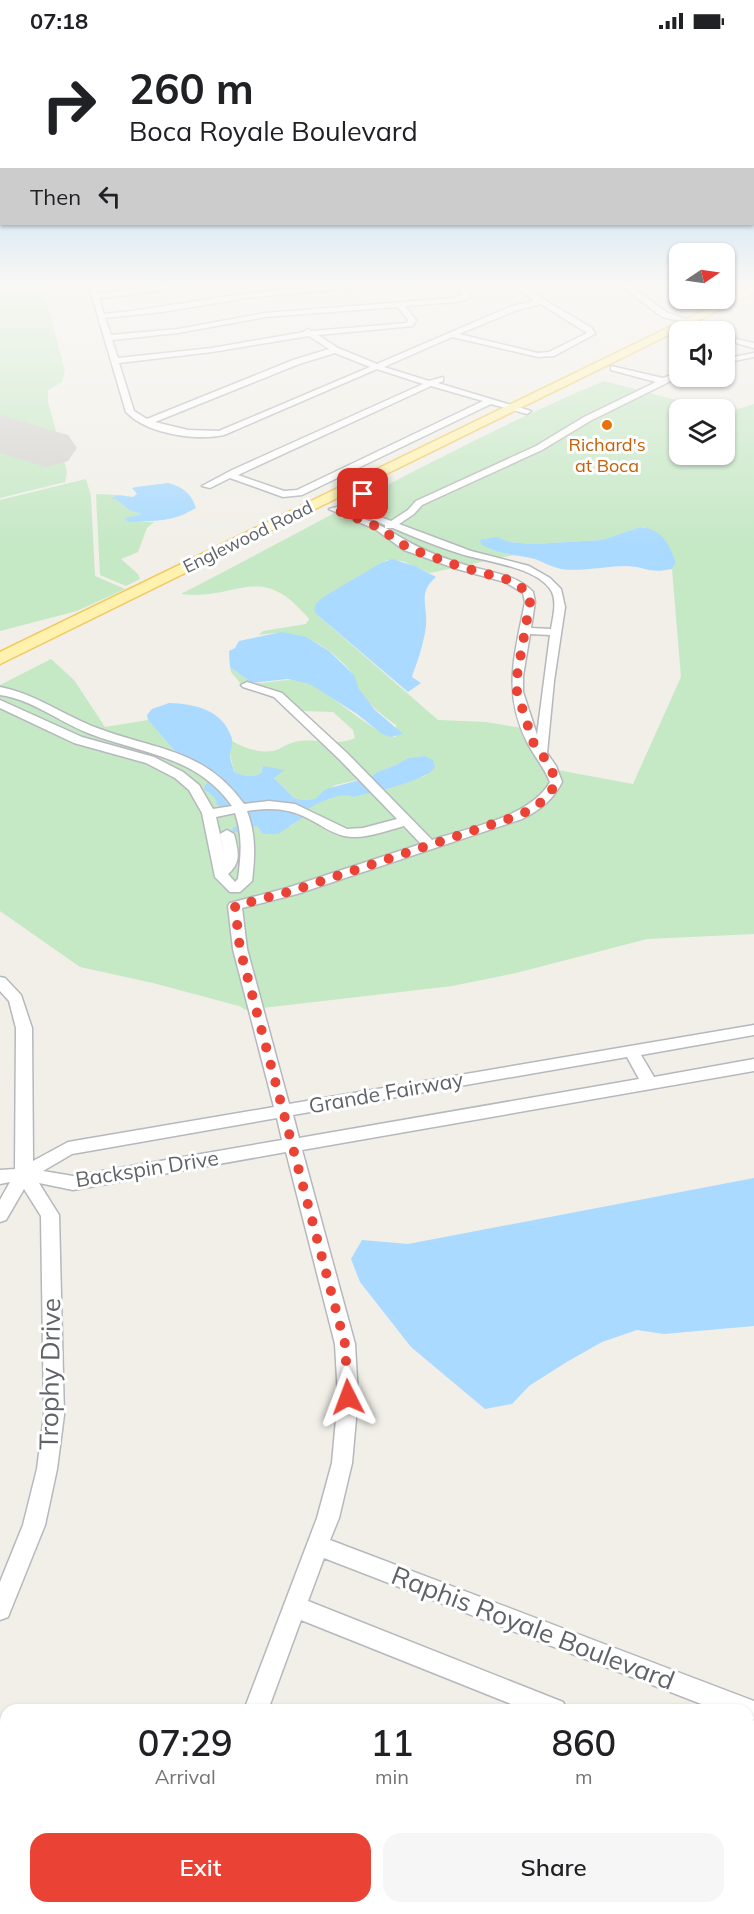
<!DOCTYPE html>
<style>
:root{--surface:#fff;--page:#f6f6f6;--text:#202124;--muted:#757577;--accent:#ea4335}
body{margin:0;font-family:Mulish,sans-serif;background:var(--page);color:var(--text);height:100vh;display:flex;flex-direction:column;font-size:22px;white-space:nowrap}
*{box-sizing:border-box;margin:0}
p{font-size:20px;color:var(--muted)}
.icon{flex:none;width:33px;height:33px;fill:none;stroke:currentColor;stroke-width:2;stroke-linecap:round;stroke-linejoin:round}
.map{position:relative;flex:1;overflow:hidden}
.panel{position:absolute;left:0px;top:1662px;width:754px;height:210px;display:flex;flex-direction:column;background:var(--surface);border-radius:18px 18px 0 0;box-shadow:0 2px 4px #0004}
.panel>*{flex:none}
.guide{position:absolute;left:0px;top:0px;width:754px;height:183px;box-shadow:0 2px 4px #0004;background:#fff;color:var(--text);overflow:hidden}
.needle{width:39px;rotate:77deg}
.controls{position:absolute;left:669px;top:201px;display:grid;gap:12px}
.controls a{display:grid;place-items:center;width:66px;height:66px;border-radius:12px;background:var(--surface);box-shadow:0 2px 4px #0004;font-size:30px}
.pin{position:absolute;display:grid;place-items:center;width:51px;height:51px;color:#fff;margin:-26px;border-radius:12px;box-shadow:0 3px 9px #0006}
.me{position:absolute;width:66px;margin:-33px;rotate:357deg;stroke-linejoin:round;filter:drop-shadow(0 0 4px #0008)}
.turn{display:flex;align-items:center;gap:21px;height:126px;padding:0 30px;font-size:27px}
.turn .icon{width:78px;height:78px;stroke-width:2.5}
.turn b{display:block;font-size:42px;line-height:51px}
.then{display:flex;align-items:center;height:57px;padding:0 30px;background:#0003;gap:12px;font-size:22px}
.eta{display:flex;justify-content:space-evenly;align-items:center;height:102px;text-align:center}
.eta b{font-size:36px;font-weight:600;line-height:42px}
.action{display:flex;gap:12px;margin-top:auto;padding:12px 30px}
.action a{flex:1;height:69px;border-radius:18px;background:var(--accent);color:#fff;font-size:24px;font-weight:600;line-height:69px;text-align:center}
.action a+a{background:var(--page);color:var(--text)}
.status{display:flex;justify-content:space-between;align-items:center;height:42px;padding:0 30px;background:var(--surface);direction:ltr}
.status svg{height:16px;fill:currentColor}
.map>svg:first-child{display:block}
.green{fill:#c5e8c5;fill-rule:evenodd}
.water{fill:#aadaff}
.lines{fill:none;stroke-linecap:round;stroke-linejoin:round}
.runway{fill:#d4d3d0;fill-rule:evenodd}
.street-casing{stroke:#b5b8bc;stroke-width:3}
.primary-casing{stroke:#f2c960;stroke-width:3}
.street{fill:#fff;fill-rule:evenodd}
.primary{fill:#fff2af;fill-rule:evenodd}
.route{stroke:#ea4335;stroke-width:10;stroke-dasharray:0 18}
.food-dot{fill:#e8710a;stroke:#fff;stroke-width:2}
.labels{text-anchor:middle;stroke-width:6;stroke-linejoin:round;paint-order:stroke}
.far-food-label{font-size:18px;fill:#c56008;stroke:#fff}
.far-street-label{font-size:18px;fill:#5f6368;stroke:#fff}
.street-label{font-size:21px;fill:#5f6368;stroke:#fff}
.near-street-label{font-size:26px;fill:#5f6368;stroke:#fff}
</style>
<div class="status"><b>07:18</b><svg viewBox="0 0 49 12"><path d="M0 12V9h3v3zM5 12V6h3v6zM10 12V3h3v9zM15 12V0h3v12zM26 1h20v11H26zM47 4h2v5h-2z"/></svg></div>
<div class="map">
<svg width="754" height="1872" viewBox="0 0 754 1872">
<rect width="100%" height="100%" fill="#f1efe8"/>
<path class="green" d="M 0,241 L 42,241 L 65,329 L 62,340 L 48,348 L 48,360 L 67,430 L 65,440 L 0,456 Z
M 604,339 L 710,367 L 680,368 L 680,412 L 724,412 L 725,371 L 754,362 L 754,892 L 647,897 L 516,931 L 452,944 L 246,968 L 239,964 L 153,941 L 80,925 L 0,869 L 0,643 L 51,617 L 74,638 L 105,685 L 148,678 L 180,715 L 193,718 L 207,740 L 207,750 L 235,765 L 240,790 L 257,784 L 263,792 L 291,784 L 303,775 L 303,770 C 313,762 342,748 352,755 L 425,734 L 424,714 L 408,716 L 396,723 L 377,730 L 371,735 L 335,743 L 315,757 L 302,758 L 294,756 L 274,736 L 277,733 L 263,724 L 261,731 C 252,736 244,734 234,730 L 230,711 L 232,699 C 244,706 259,711 273,709 C 280,708 287,701 295,700 C 315,695 336,705 355,696 L 353,688 L 333,670 L 304,669 L 241,642 L 231,630 L 230,625 L 252,641 C 273,642 291,633 311,642 C 331,652 379,696 396,695 L 396,683 C 382,673 369,663 359,648 C 356,643 356,636 352,631 C 327,601 298,586 259,593 L 263,589 L 306,582 L 309,577 C 260,518 239,559 181,552 C 321,480 458,400 604,339 ZM 640,485 L 644,485 L 676,520 L 672,527 L 681,635 L 633,742 L 541,725 L 525,699 L 522,686 L 486,680 L 438,678 L 315,571 L 317,560 L 387,518 L 403,519 L 430,531 L 514,513 L 489,507 L 497,495 L 508,500 L 533,502 L 602,498 Z
M 86,437 L 91,454 L 95,534 L 125,547 L 77,569 L 0,589 L 0,458 Z
M 96,452 L 118,453 L 113,458 L 117,458 L 129,468 L 143,472 L 136,479 L 154,480 L 147,486 L 138,510 L 121,517 L 138,532 L 140,537 L 126,544 L 100,533 Z"/>
<path class="water" d="M 168,441 C 183,445 191,451 196,466 C 171,481 156,478 129,480 L 125,478 L 126,476 L 142,472 L 129,468 L 117,458 L 111,457 L 118,453 L 133,455 L 137,452 L 132,446 L 136,445 Z
M 640,485 C 662,487 669,501 676,521 L 672,527 C 649,532 647,525 627,524 C 605,524 582,530 561,527 C 552,525 543,520 535,517 C 516,512 498,513 481,502 L 480,498 L 497,495 L 509,500 L 533,502 L 602,498 Z
M 392,517 L 415,524 L 436,535 C 417,551 428,564 426,584 C 424,599 419,617 413,631 L 412,635 L 421,641 L 408,650 L 315,571 C 313,562 318,559 325,554 L 381,521 Z
M 282,590 L 306,595 L 329,609 L 354,633 L 359,647 L 375,668 L 403,692 L 391,695 L 382,692 L 357,672 L 310,642 L 288,637 L 252,641 L 230,625 L 229,609 L 235,606 L 239,599 Z
M 169,661 C 194,662 221,667 231,694 C 234,701 231,705 230,712 C 230,718 233,725 234,730 C 244,734 252,736 261,731 L 263,724 L 284,728 L 274,736 L 294,756 L 302,758 L 315,757 L 326,747 L 371,735 L 377,730 L 396,723 L 408,716 L 424,714 L 433,718 L 435,725 C 428,739 369,751 352,755 C 342,748 313,763 303,770 L 304,775 L 278,792 L 263,792 L 257,784 L 240,790 L 232,790 L 233,786 L 238,783 L 239,769 L 217,763 L 215,756 L 204,747 L 207,740 L 194,718 L 180,715 L 148,678 L 147,673 L 152,667 Z
M 754,1136 L 754,1284 L 664,1292 L 637,1288 L 602,1300 L 565,1321 L 529,1344 L 512,1362 L 485,1367 L 411,1305 L 360,1240 L 351,1217 L 362,1198 L 408,1202 Z
M 279,1866 L 332,1866 L 352,1872 L 276,1872 Z"/>
<g class="lines">
<path class="runway" d="M 0,373 L 68,393 L 77,406 L 68,419 L 46,425 L 0,411 Z"/>
<g class="street-casing">
<path id="street" d="M 88,241 L 95,241 L 98,252 L 174,241 L 191,241 L 138,252 L 99,256 L 104,272 C 154,267 203,257 253,251 C 304,245 357,241 408,241 L 253,255 L 162,270 L 105,276 L 111,293 L 178,287 L 265,271 L 455,256 L 462,252 L 454,241 L 461,241 L 470,252 L 469,257 L 455,260 L 405,264 L 416,278 L 413,284 L 318,293 L 338,306 L 377,322 L 512,264 L 535,259 L 507,241 L 516,241 L 592,286 L 595,292 L 554,314 L 538,315 L 452,295 L 384,325 L 429,339 L 443,335 L 443,339 L 438,341 L 531,369 L 527,372 L 491,362 L 302,453 L 283,455 L 230,436 L 210,446 L 202,444 L 232,428 L 423,342 L 377,327 L 224,393 C 195,399 147,392 126,370 ZM 541,262 L 587,291 L 549,310 L 538,311 L 459,292 L 517,268 ZM 398,265 L 408,278 L 407,281 L 312,289 L 307,287 L 304,290 L 212,306 L 118,316 L 112,298 L 178,291 L 265,275 ZM 309,294 L 329,307 L 293,318 L 147,377 L 134,369 L 119,321 L 212,310 ZM 335,311 L 370,325 L 219,389 L 188,388 L 155,380 L 299,322 ZM 431,344 L 483,359 L 297,448 L 284,449 L 238,433 Z
M 629,241 L 658,241 L 632,245 L 668,271 L 692,279 L 688,281 L 662,275 L 622,244 Z
M 736,297 L 754,301 L 754,306 L 736,301 Z
M 754,311 L 754,315 L 724,321 L 724,317 Z
M 611,324 L 663,336 L 680,330 L 681,334 L 590,379 L 542,408 L 422,463 L 414,472 L 399,482 L 471,509 L 529,524 L 550,536 L 561,547 L 565,565 L 554,639 L 547,711 L 556,724 L 562,740 C 553,758 540,768 522,777 L 297,852 L 242,866 L 247,907 L 289,1062 L 754,983 L 754,993 L 641,1013 L 654,1035 L 754,1017 L 754,1029 L 302,1108 L 355,1302 L 358,1355 L 352,1421 L 339,1476 L 330,1498 L 754,1659 L 754,1677 L 748,1680 L 748,1668 L 717,1668 L 324,1516 L 308,1559 L 563,1660 L 567,1668 L 526,1668 L 301,1578 L 268,1668 L 244,1668 L 317,1476 L 332,1421 L 338,1355 L 335,1302 L 286,1110 L 73,1148 L 39,1141 L 59,1173 L 64,1373 L 57,1427 L 45,1483 L 8,1575 L 0,1578 L 0,1540 L 23,1483 L 37,1427 L 44,1373 L 41,1174 L 24,1147 L 6,1178 L 0,1180 L 0,1158 L 10,1140 L 0,1142 L 0,1128 L 15,1127 L 16,986 L 9,959 L 0,949 L 0,935 L 5,936 L 21,953 L 32,986 L 33,1119 L 68,1100 L 274,1065 L 233,907 L 228,864 L 230,861 L 287,846 L 421,802 L 404,784 C 385,789 364,798 344,794 C 332,791 322,784 311,778 C 290,766 270,765 247,769 C 256,793 255,814 252,839 L 240,850 L 230,850 L 215,835 L 202,771 L 189,748 L 175,736 L 146,721 L 74,701 L 0,666 L 0,658 L 82,695 L 154,715 L 183,730 L 199,743 L 213,767 L 232,764 C 196,713 141,712 88,691 C 58,679 33,658 0,653 L 0,645 C 36,652 63,673 97,686 C 154,708 204,706 244,762 L 269,759 L 295,762 L 347,787 L 363,786 L 397,777 L 340,718 L 274,655 L 243,645 L 241,643 L 247,640 L 282,651 L 348,712 L 432,798 C 468,786 531,775 550,740 C 544,725 534,714 527,700 C 502,650 515,612 525,560 L 523,551 L 505,540 L 457,527 L 404,508 L 375,487 L 329,467 L 337,465 L 385,486 L 385,483 L 367,475 L 372,472 L 391,479 L 408,468 L 416,459 L 536,404 L 584,375 L 656,340 L 611,328 ZM 386,486 L 393,486 C 414,495 436,504 458,511 C 484,520 538,524 552,550 C 557,561 553,575 551,587 L 531,586 L 535,560 L 533,550 C 516,532 488,530 465,523 C 436,514 412,504 386,486 ZM 530,592 L 550,593 L 537,693 L 523,650 L 523,634 ZM 235,771 C 243,794 241,814 238,837 L 235,840 L 228,832 C 242,820 238,808 234,792 L 227,788 L 220,792 L 225,815 L 216,775 ZM 627,1015 L 639,1037 L 299,1096 L 293,1073 ZM 277,1076 L 282,1098 L 73,1134 L 43,1129 L 72,1112 Z
M 702,334 L 714,334 L 729,342 L 722,344 Z
M 748,1732 L 754,1734 L 754,1758 L 748,1756 Z
M 191,1866 L 217,1866 L 216,1872 L 190,1872 Z"/>
</g>
<g class="primary-casing">
<path id="primary" d="M 754,244 L 754,251 L 0,622 L 0,610 Z"/>
</g>
<use href="#street" class="street"/>
<use href="#primary" class="primary"/>
</g>
<linearGradient id="sky" x2="0" y2="1"><stop stop-color="#8fc3f1"/><stop offset="0.48" stop-color="#f9f8f5"/><stop offset="1" stop-color="#f9f8f5" stop-opacity="0"/></linearGradient>
<rect width="754" height="504" fill="url(#sky)"/>
<g class="lines">
<path class="route" d="M 348,1355 L 345,1302 L 240,907 L 235,864 L 292,849 L 517,774 C 535,766 548,758 556,740 L 550,724 L 533,700 L 517,650 L 517,634 L 530,560 L 528,550 L 509,538 L 461,525 L 408,506 L 378,485 L 334,467 L 363,452"/>
</g>
<circle class="food-dot" cx="607" cy="383" r="6"/>
<g class="labels">
<g class="far-food-label">
<text x="607" y="409">Richard's<tspan x="607" dy="21">at Boca</tspan></text>
</g>
<g class="far-street-label">
<text transform="translate(248 495) rotate(-26)" y="6">Englewood Road</text>
</g>
<g class="street-label">
<text transform="translate(386 1051) rotate(-10)" y="7">Grande Fairway</text>
<text transform="translate(147 1127) rotate(-9)" y="7">Backspin Drive</text>
</g>
<g class="near-street-label">
<text transform="translate(50 1332) rotate(-89)" y="9">Trophy Drive</text>
<text transform="translate(533 1586) rotate(21)" y="9">Raphis Royale Boulevard</text>
</g>
</g>
</svg>
<div class="controls">
<a><svg class="needle" viewBox="-14 -14 28 28"><path d="M0-13l5 13h-10z" fill="#e53935"/><path d="M0 13l5-13h-10z" fill="#757577"/></svg></a>
<a><svg class="icon" aria-label="sound" viewBox="0 0 24 24"><path d="M4 9h4l5-4v14l-5-4H4zM17 9q2 3 0 6"/></svg></a>
<a><svg class="icon" aria-label="layers" viewBox="0 0 24 24"><path d="M12 4l9 5-9 5-9-5zM3 14l9 5 9-5"/></svg></a>
</div>
<div class="pin" style="left:363px;top:452px;background:#d93025"><svg class="icon" aria-label="arrive" viewBox="0 0 24 24"><path d="M6 21V4h12l-3 4 3 4H6"/></svg></div>
<svg class="me" style="left:348px;top:1355px" viewBox="-20 -20 40 40"><path d="M0-17L14 15 0 8-14 15z" fill="#ea4335" stroke="#fff" stroke-width="4"/></svg>
<div class="guide">
<div class="turn"><svg class="icon" aria-label="right" viewBox="0 0 24 24"><path d="M7 20v-9h11M14 6l5 5-5 5"/></svg><div><b>260 m</b>Boca Royale Boulevard</div></div>
<div class="then">Then<svg class="icon" aria-label="left" viewBox="0 0 24 24"><path d="M17 20v-9H6M10 6l-5 5 5 5"/></svg></div>
</div>
<section class="panel">
<div class="eta">
<div><b>07:29</b><p>Arrival</p></div>
<div><b>11</b><p>min</p></div>
<div><b>860</b><p>m</p></div>
</div>
<div class="action"><a>Exit</a><a>Share</a></div>
</section>
</div>
